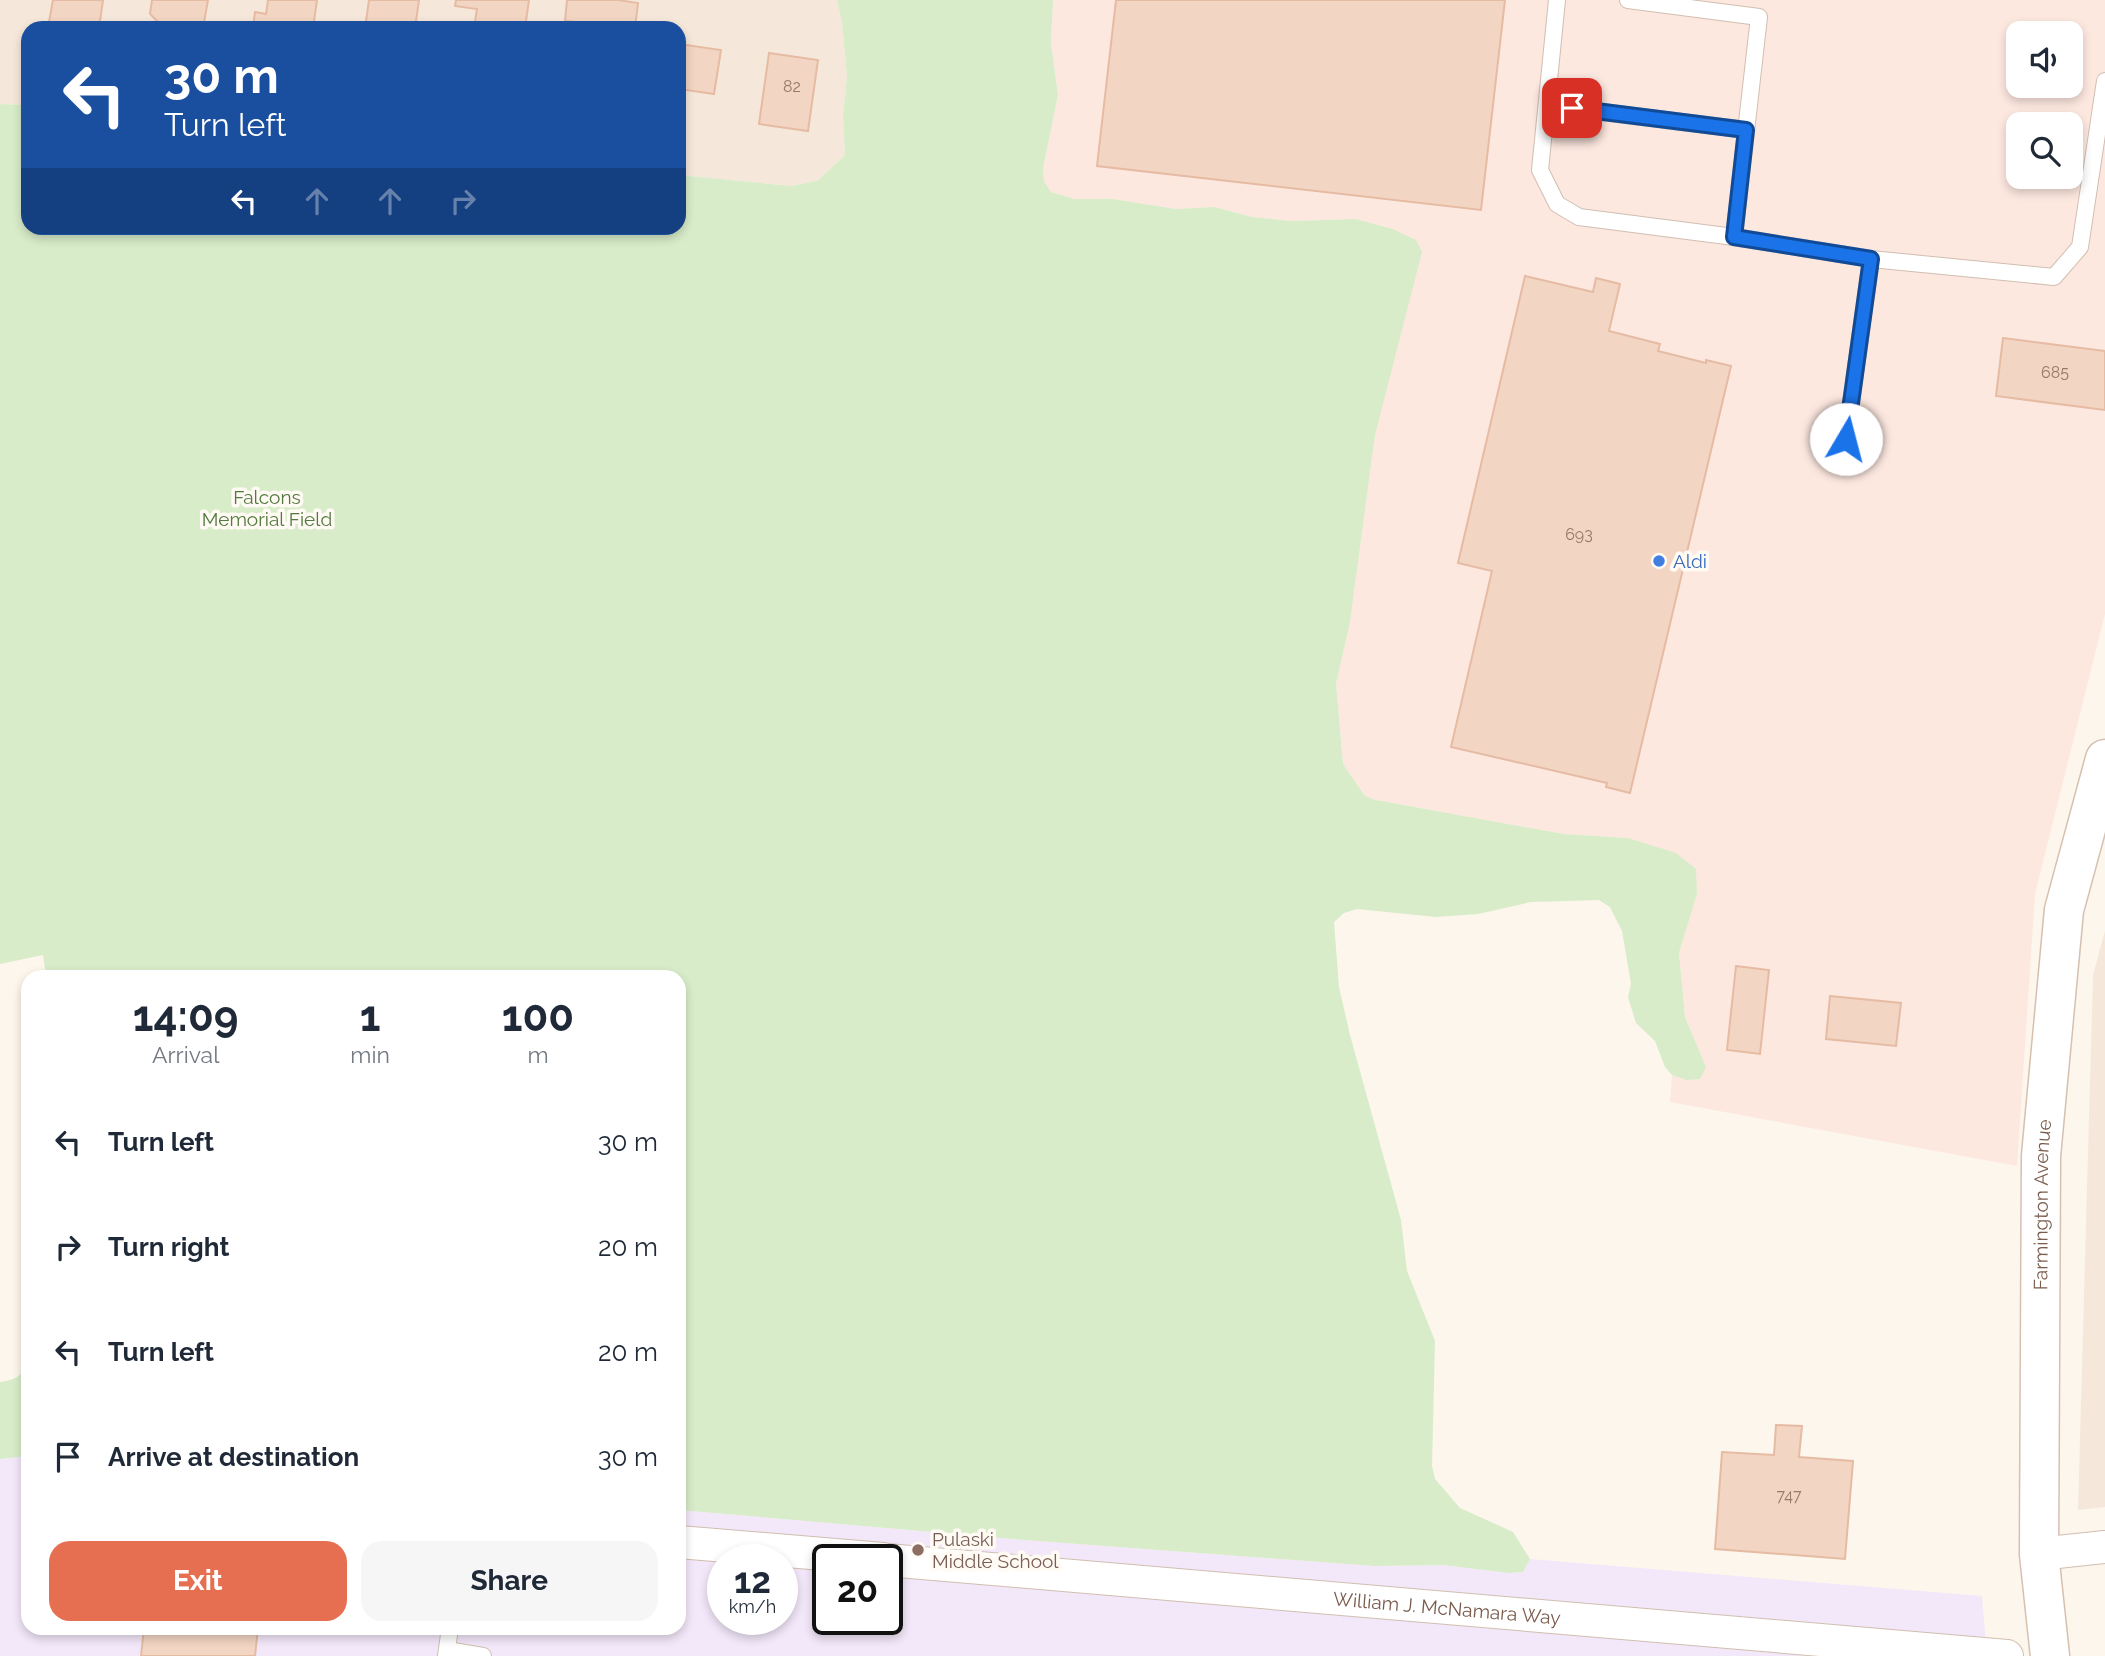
<!DOCTYPE html>
<style>
:root{--surface:#fff;--page:#f6f6f7;--text:#1f2937;--muted:#747a83;--accent:#e76f51}
body{margin:0;font-family:Raleway,sans-serif;background:var(--page);color:var(--text);height:100vh;display:flex;flex-direction:column;font-size:26px;white-space:nowrap}
*{box-sizing:border-box;margin:0}
p{font-size:23px;color:var(--muted)}
.icon{flex:none;width:38px;height:38px;fill:none;stroke:currentColor;stroke-width:2;stroke-linecap:round;stroke-linejoin:round}
.map{position:relative;flex:1;overflow:hidden}
.sheet{position:absolute;left:21px;top:970px;width:665px;height:665px;display:flex;flex-direction:column;background:var(--surface);border-radius:21px;box-shadow:0 4px 10px #0003}
.sheet>*{flex:none}
.hud{position:absolute;left:21px;top:21px;width:665px;height:214px;border-radius:21px;box-shadow:0 4px 10px #0003;background:#1a4fa0;color:#fff;overflow:hidden}
.controls{position:absolute;left:2006px;top:21px;display:grid;gap:14px}
.controls a{display:grid;place-items:center;width:77px;height:77px;border-radius:14px;background:var(--surface);box-shadow:0 4px 10px #0003;font-size:35px}
.speed{position:absolute;left:707px;top:1544px;display:flex;gap:14px;font-size:35px;font-weight:700;text-align:center}
.speed>*{display:grid;place-content:center;width:91px;height:91px;border-radius:50%;background:var(--surface);box-shadow:0 4px 10px #0003;line-height:1}
.speed small{font-size:18px;font-weight:400}
.speed .limit{border:4px solid #111;border-radius:10px;background:#fff;color:#111}
.pin{position:absolute;display:grid;place-items:center;width:60px;height:60px;color:#fff;margin:-30px;border-radius:14px;box-shadow:0 4px 10px #0006}
.me{position:absolute;width:77px;margin:-38px;rotate:8deg;stroke-linejoin:round;filter:drop-shadow(0 0 5px #0008)}
.turn{display:flex;align-items:center;gap:24px;height:147px;padding:0 28px;font-size:32px}
.turn .icon{width:91px;height:91px;stroke-width:2.5}
.turn b{display:block;font-size:49px;line-height:60px}
.lanes{display:flex;align-items:center;height:66px;padding:0 28px;background:#0003;justify-content:center;gap:35px;direction:ltr}
.lanes .off{opacity:.35}
.eta{display:flex;justify-content:space-evenly;align-items:center;height:119px;text-align:center}
.eta b{font-size:42px;font-weight:700;line-height:49px}
.button{display:flex;gap:14px;margin-top:auto;padding:14px 28px}
.button a{flex:1;height:80px;border-radius:21px;background:var(--accent);color:#fff;font-size:28px;font-weight:700;line-height:80px;text-align:center}
.button a+a{background:var(--page);color:var(--text)}
ul{padding:0;list-style:none}
li{display:flex;align-items:center;gap:21px;height:105px;padding:0 28px}
li div{flex:1}
li b{display:block;font-size:26px}
li em{font-style:normal}
.map>svg:first-child{display:block}
.residential{fill:#f5e8da}
.commercial{fill:#fde8e0;fill-rule:evenodd}
.education{fill:#f3e8fa;fill-rule:evenodd}
.green{fill:#d8ecc9}
.building{fill:#f3d5c3;stroke:#e6bba3;stroke-width:2}
.lines{fill:none;stroke-linecap:round;stroke-linejoin:round}
.lane-casing{stroke:#d1beb0;stroke-width:18}
.street-casing{stroke:#d1beb0;stroke-width:34}
.secondary-casing{stroke:#d6c0b0;stroke-width:41}
.lane{stroke:#fff;stroke-width:16}
.street{stroke:#fff;stroke-width:32}
.secondary{stroke:#fff;stroke-width:38}
.route-casing{stroke:#114b97;stroke-width:18}
.route{stroke:#1a73e8;stroke-width:12}
.shop-dot{fill:#3f7fe0;stroke:#fffaf3;stroke-width:2.5}
.education-dot{fill:#8d6e63;stroke:#fffaf3;stroke-width:2.5}
.labels{text-anchor:middle;stroke-width:7;stroke-linejoin:round;paint-order:stroke}
.number-label{font-size:16px;fill:#987a6a}
.park-label{font-size:19px;fill:#537a41;stroke:#fffaf3}
.shop-label{font-size:19px;fill:#366cbe;stroke:#fffaf3;text-anchor:start}
.street-label{font-size:19px;fill:#7a5c4d;stroke:#fffaf3}
.education-label{font-size:19px;fill:#785e54;stroke:#fffaf3;text-anchor:start}
</style>
<div class="map">
<svg width="2105" height="1656" viewBox="0 0 2105 1656">
<rect width="100%" height="100%" fill="#fdf6ec"/>
<path class="residential" d="M 0,0 L 837,0 L 842,23 L 847,77 L 843,115 L 845,155 L 817,181 L 791,186 L 679,175 L 679,28 L 28,28 L 28,105 L 0,104 Z
M 2105,931 L 2105,1507 L 2078,1510 L 2093,975 Z"/>
<path class="commercial" d="M 1053,0 L 2105,0 L 2105,614 L 2035,894 L 2017,1166 L 1670,1102 L 1672,1075 L 1686,1080 L 1706,1067 L 1685,1017 L 1679,953 L 1697,894 L 1628,838 L 1564,834 L 1376,800 L 1365,796 L 1343,764 L 1336,684 L 1350,621 L 1375,435 L 1355,219 L 1291,221 L 1252,217 L 1215,207 L 1176,209 L 1113,199 L 1075,199 L 1051,192 L 1044,181 L 1043,169 L 1058,95 L 1051,43 ZM 2018,33 L 2070,33 L 2070,86 L 2018,86 ZM 2018,124 L 2070,124 L 2070,177 L 2018,177 Z"/>
<path class="education" d="M 28,1456 L 28,1628 L 679,1628 L 679,1510 L 1025,1540 L 1374,1566 L 1443,1565 L 1509,1573 L 1523,1572 L 1530,1559 L 1982,1596 L 1987,1656 L 0,1656 L 0,1459 ZM 723,1559 L 782,1559 L 782,1619 L 723,1619 ZM 828,1559 L 887,1559 L 887,1619 L 828,1619 Z"/>
<path class="green" d="M 837,0 L 1053,0 L 1051,43 L 1058,95 L 1043,169 L 1044,181 L 1051,192 L 1075,199 L 1113,199 L 1176,209 L 1215,207 L 1252,217 L 1291,221 L 1355,219 L 1393,229 L 1416,240 L 1422,252 L 1375,435 L 1350,622 L 1336,684 L 1343,764 L 1365,796 L 1376,800 L 1564,834 L 1628,838 L 1676,853 L 1696,869 L 1697,894 L 1679,953 L 1685,1017 L 1706,1067 L 1700,1079 L 1686,1080 L 1672,1075 L 1665,1067 L 1655,1041 L 1636,1023 L 1628,997 L 1631,984 L 1622,931 L 1610,907 L 1599,900 L 1531,902 L 1478,914 L 1436,917 L 1357,909 L 1344,913 L 1334,922 L 1339,987 L 1350,1035 L 1401,1220 L 1407,1271 L 1435,1341 L 1432,1466 L 1435,1479 L 1460,1508 L 1513,1532 L 1530,1559 L 1523,1572 L 1509,1573 L 1443,1565 L 1374,1566 L 1025,1540 L 679,1510 L 679,976 L 46,976 L 43,955 L 0,964 L 0,104 L 28,105 L 28,228 L 679,228 L 679,175 L 791,186 L 817,181 L 845,155 L 843,115 L 847,77 L 842,23 Z
M 28,1352 L 28,1456 L 0,1459 L 0,1382 C 23,1379 24,1372 28,1352 Z"/>
<path class="building" d="M 53,0 L 103,0 L 99,28 L 49,22 Z
M 152,0 L 208,0 L 203,28 L 158,22 L 150,14 Z
M 268,0 L 317,0 L 313,28 L 253,28 L 255,12 L 266,14 Z
M 369,0 L 419,0 L 415,28 L 365,28 Z
M 456,0 L 529,0 L 525,28 L 474,28 L 477,9 L 455,6 Z
M 567,0 L 618,0 L 638,3 L 635,28 L 585,28 L 586,23 L 565,21 Z
M 1116,0 L 1505,0 L 1481,210 L 1097,166 Z
M 679,44 L 721,50 L 714,94 L 679,89 Z
M 769,53 L 818,60 L 808,131 L 759,124 Z
M 1525,276 L 1593,292 L 1596,278 L 1620,284 L 1609,331 L 1660,344 L 1658,351 L 1706,363 L 1706,360 L 1731,366 L 1630,793 L 1606,787 L 1607,783 L 1451,747 L 1492,571 L 1458,563 Z
M 2003,338 L 2105,351 L 2105,410 L 1996,396 Z
M 1736,966 L 1769,970 L 1760,1054 L 1727,1050 Z
M 1830,996 L 1901,1003 L 1896,1046 L 1826,1039 Z
M 1776,1425 L 1802,1426 L 1799,1457 L 1853,1461 L 1845,1559 L 1715,1549 L 1722,1452 L 1774,1455 Z
M 144,1628 L 258,1628 L 255,1656 L 141,1656 Z"/>
<g class="lines">
<g class="lane-casing">
<path id="lane" d="M 1557,0 L 1540,170 L 1557,204 L 1579,217 L 1734,237 L 1871,259 L 1846,439
M 1628,0 L 1759,17 L 1734,237
M 1547,105 L 1746,130
M 1871,259 L 2054,277 L 2080,247 L 2105,81
M 447,1650 L 483,1656
M 446,1656 L 450,1628"/>
</g>
<g class="street-casing">
<g id="street">
<path d="M 679,1542 L 883,1559"/>
<path d="M 2039,1554 L 2105,1547"/>
<path id="s1" d="M 887,1560 L 2007,1656"/>
</g>
</g>
<g class="secondary-casing">
<g id="secondary">
<path id="s2" d="M 2050,1656 L 2039,1554 L 2041,1156 L 2064,910 L 2105,759"/>
</g>
</g>
<use href="#lane" class="lane"/>
<use href="#street" class="street"/>
<use href="#secondary" class="secondary"/>
</g>
<g class="lines">
<g class="route-casing">
<path id="route" d="M 1572,108 L 1746,130 L 1734,237 L 1871,259 L 1846,439"/>
</g>
<use href="#route" class="route"/>
</g>
<circle class="shop-dot" cx="1659" cy="561" r="7"/>
<circle class="education-dot" cx="918" cy="1550" r="7"/>
<g class="labels">
<g class="number-label">
<text x="792" y="92">82</text>
<text x="2055" y="378">685</text>
<text x="1579" y="540">693</text>
<text x="1789" y="1501">747</text>
</g>
<g class="park-label">
<text x="267" y="504">Falcons<tspan x="267" dy="22">Memorial Field</tspan></text>
</g>
<g class="shop-label">
<text x="1673" y="568">Aldi</text>
</g>
<g class="street-label">
<text dy="7" stroke="none"><textPath href="#s2" startOffset="452">Farmington Avenue</textPath></text>
<text dy="7" stroke="none"><textPath href="#s1" startOffset="562">William J. McNamara Way</textPath></text>
</g>
<g class="education-label">
<text x="932" y="1546">Pulaski<tspan x="932" dy="22">Middle School</tspan></text>
</g>
</g>
</svg>
<div class="controls">
<a><svg class="icon" aria-label="sound" viewBox="0 0 24 24"><path d="M4 9h4l5-4v14l-5-4H4zM17 9q2 3 0 6"/></svg></a>
<a><svg class="icon" aria-label="search" viewBox="0 0 24 24"><circle cx="10" cy="10" r="6"/><path d="M15 15l6 6"/></svg></a>
</div>
<div class="speed"><div>12<small>km/h</small></div><div class="limit">20</div></div>
<div class="pin" style="left:1572px;top:108px;background:#d93025"><svg class="icon" aria-label="arrive" viewBox="0 0 24 24"><path d="M6 21V4h12l-3 4 3 4H6"/></svg></div>
<svg class="me" style="left:1846px;top:439px" viewBox="-20 -20 40 40"><circle r="19" fill="#fff"/><path d="M0-13L10 11 0 6-10 11z" fill="#1a73e8"/></svg>
<div class="hud">
<div class="turn"><svg class="icon" aria-label="left" viewBox="0 0 24 24"><path d="M17 20v-9H6M10 6l-5 5 5 5"/></svg><div><b>30 m</b>Turn left</div></div>
<div class="lanes"><svg class="icon" aria-label="left" viewBox="0 0 24 24"><path d="M17 20v-9H6M10 6l-5 5 5 5"/></svg><svg class="icon off" aria-label="ahead" viewBox="0 0 24 24"><path d="M12 20V5M6 11l6-6 6 6"/></svg><svg class="icon off" aria-label="ahead" viewBox="0 0 24 24"><path d="M12 20V5M6 11l6-6 6 6"/></svg><svg class="icon off" aria-label="right" viewBox="0 0 24 24"><path d="M7 20v-9h11M14 6l5 5-5 5"/></svg></div>
</div>
<section class="sheet">
<div class="eta">
<div><b>14:09</b><p>Arrival</p></div>
<div><b>1</b><p>min</p></div>
<div><b>100</b><p>m</p></div>
</div>
<ul>
<li><svg class="icon" aria-label="left" viewBox="0 0 24 24"><path d="M17 20v-9H6M10 6l-5 5 5 5"/></svg><div><b>Turn left</b></div><em>30 m</em></li>
<li><svg class="icon" aria-label="right" viewBox="0 0 24 24"><path d="M7 20v-9h11M14 6l5 5-5 5"/></svg><div><b>Turn right</b></div><em>20 m</em></li>
<li><svg class="icon" aria-label="left" viewBox="0 0 24 24"><path d="M17 20v-9H6M10 6l-5 5 5 5"/></svg><div><b>Turn left</b></div><em>20 m</em></li>
<li><svg class="icon" aria-label="arrive" viewBox="0 0 24 24"><path d="M6 21V4h12l-3 4 3 4H6"/></svg><div><b>Arrive at destination</b></div><em>30 m</em></li>
</ul>
<div class="button"><a>Exit</a><a>Share</a></div>
</section>
</div>
